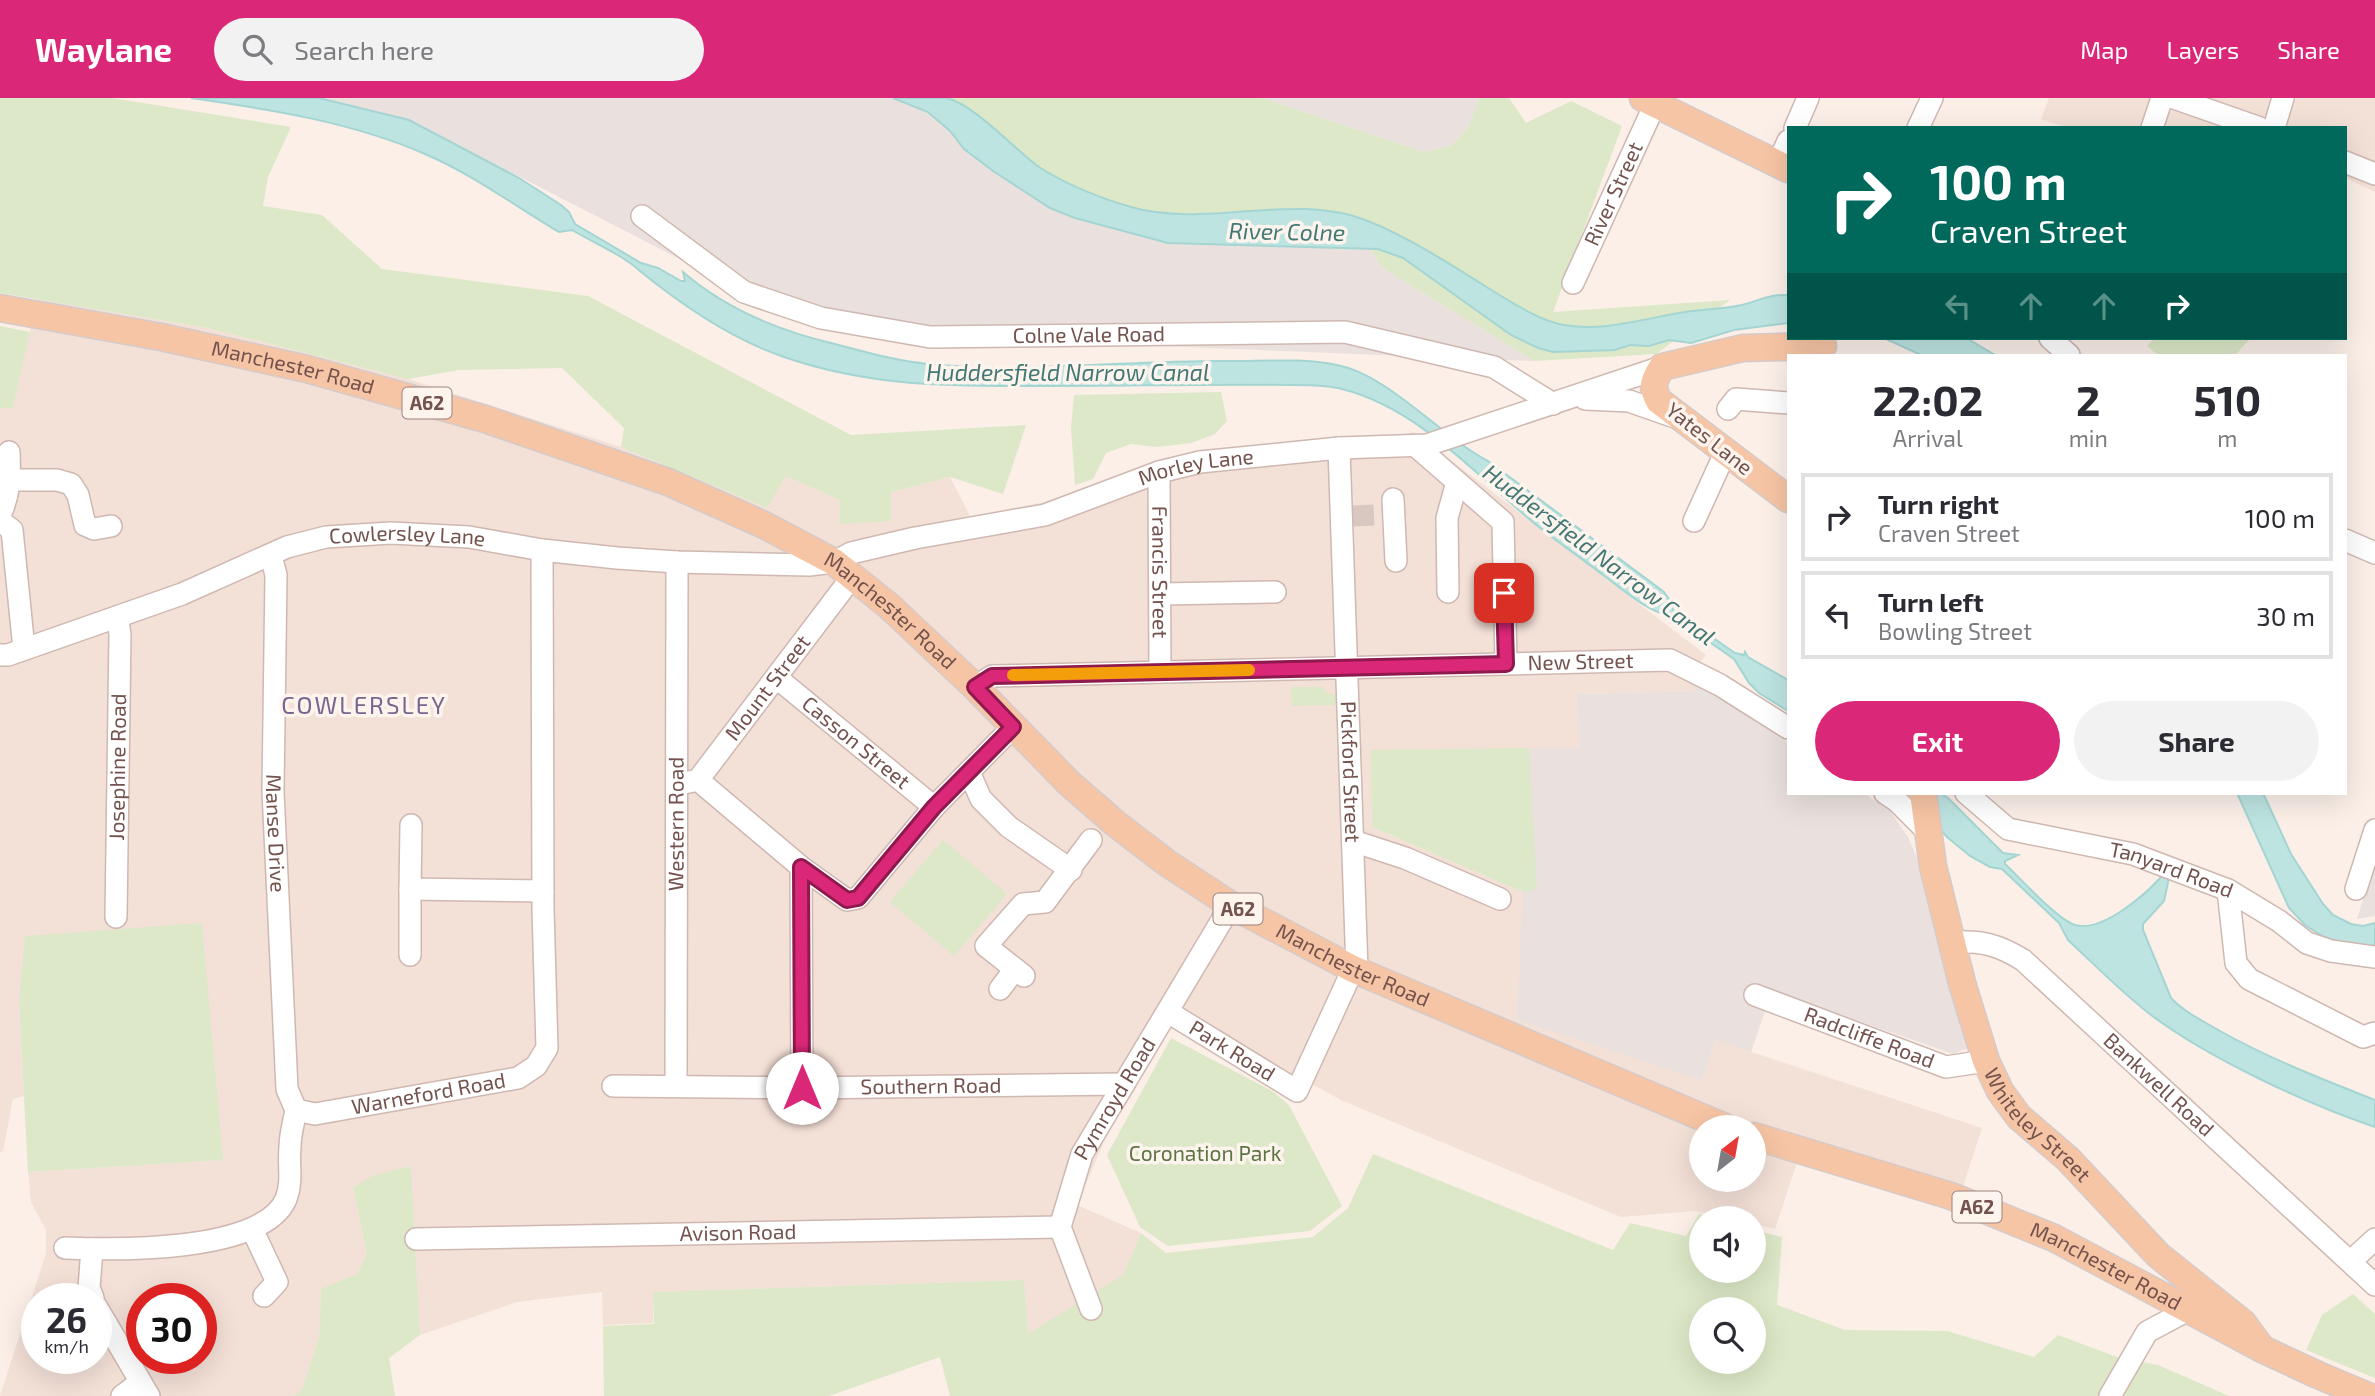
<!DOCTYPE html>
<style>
:root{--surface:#fff;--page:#f2f2f3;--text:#2b2b33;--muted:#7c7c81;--line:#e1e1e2;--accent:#db2777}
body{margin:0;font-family:"Exo 2",sans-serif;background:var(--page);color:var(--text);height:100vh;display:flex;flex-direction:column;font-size:26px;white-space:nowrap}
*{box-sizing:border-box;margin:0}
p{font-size:23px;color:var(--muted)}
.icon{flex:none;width:38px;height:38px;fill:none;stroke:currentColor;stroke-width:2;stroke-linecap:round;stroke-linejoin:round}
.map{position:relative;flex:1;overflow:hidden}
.drawer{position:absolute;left:1787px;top:256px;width:560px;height:441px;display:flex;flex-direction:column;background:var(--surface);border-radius:0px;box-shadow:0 7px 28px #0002}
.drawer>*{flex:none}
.top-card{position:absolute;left:1787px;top:28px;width:560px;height:214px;border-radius:0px;box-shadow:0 7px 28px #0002;background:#00695c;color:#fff;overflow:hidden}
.needle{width:46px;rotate:31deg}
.controls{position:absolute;left:1689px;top:1017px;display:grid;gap:14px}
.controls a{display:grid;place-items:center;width:77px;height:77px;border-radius:50%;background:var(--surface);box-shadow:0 7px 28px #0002;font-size:35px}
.speed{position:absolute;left:21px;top:1185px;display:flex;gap:14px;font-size:35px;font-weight:700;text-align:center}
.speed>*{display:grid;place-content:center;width:91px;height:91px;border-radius:50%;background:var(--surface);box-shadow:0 7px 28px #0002;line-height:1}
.speed small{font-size:18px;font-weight:400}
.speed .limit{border:10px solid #d22;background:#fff;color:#111}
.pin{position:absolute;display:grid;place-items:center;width:60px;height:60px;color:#fff;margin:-30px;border-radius:14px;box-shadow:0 4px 10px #0006}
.me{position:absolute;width:77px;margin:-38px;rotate:0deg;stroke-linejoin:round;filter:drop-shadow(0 0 5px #0008)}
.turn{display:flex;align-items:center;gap:24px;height:147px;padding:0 28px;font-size:32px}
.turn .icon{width:91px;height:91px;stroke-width:2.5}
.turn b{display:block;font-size:49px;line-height:60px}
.lanes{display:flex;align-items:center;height:66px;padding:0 28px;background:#0003;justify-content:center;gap:35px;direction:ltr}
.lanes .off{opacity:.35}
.eta{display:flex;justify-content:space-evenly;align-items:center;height:119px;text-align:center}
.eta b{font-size:42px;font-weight:700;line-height:49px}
.primary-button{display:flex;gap:14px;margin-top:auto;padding:14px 28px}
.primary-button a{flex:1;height:80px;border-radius:42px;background:var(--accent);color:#fff;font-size:28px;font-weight:700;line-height:80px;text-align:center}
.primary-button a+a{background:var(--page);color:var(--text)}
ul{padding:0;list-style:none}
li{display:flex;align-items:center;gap:21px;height:88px;margin:0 14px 10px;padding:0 14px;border:4px solid var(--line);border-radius:0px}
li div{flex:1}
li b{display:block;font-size:26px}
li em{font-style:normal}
header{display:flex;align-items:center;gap:42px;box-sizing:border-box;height:98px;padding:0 35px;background:var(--accent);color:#fff}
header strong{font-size:33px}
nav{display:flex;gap:38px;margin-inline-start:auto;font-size:24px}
.search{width:490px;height:63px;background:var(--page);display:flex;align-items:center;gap:18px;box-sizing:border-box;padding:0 24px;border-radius:38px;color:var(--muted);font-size:26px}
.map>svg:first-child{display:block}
.residential{fill:#f3e0d7;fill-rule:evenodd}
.industrial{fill:#eae1de}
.green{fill:#dce8c7;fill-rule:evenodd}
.water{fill:#bde4e1;stroke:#a4d5d2;stroke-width:2}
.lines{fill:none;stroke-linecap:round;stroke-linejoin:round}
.minor-tunnel{stroke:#d9c8c1;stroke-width:21;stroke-dasharray:21 10;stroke-linecap:butt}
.minor-casing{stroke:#cfb8b1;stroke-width:24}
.major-casing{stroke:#d5cbca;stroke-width:29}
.minor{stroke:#fff;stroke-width:21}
.major{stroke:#f6c5a5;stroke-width:26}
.route-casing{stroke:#8e194d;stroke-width:18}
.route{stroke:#db2777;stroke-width:12}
.slow{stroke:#f59e0b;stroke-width:12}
.labels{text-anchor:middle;stroke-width:7;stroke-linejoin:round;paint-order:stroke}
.shield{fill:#fef4ee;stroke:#9d837d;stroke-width:2}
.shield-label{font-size:19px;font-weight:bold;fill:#74524d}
.street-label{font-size:21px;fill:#74524d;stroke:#fef4ee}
.park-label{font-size:21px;fill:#5d7443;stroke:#fef4ee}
.water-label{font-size:23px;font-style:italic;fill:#427875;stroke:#fef4ee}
.quarter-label{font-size:24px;letter-spacing:2px;fill:#786590;stroke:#fef4ee}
</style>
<header>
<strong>Waylane</strong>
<div class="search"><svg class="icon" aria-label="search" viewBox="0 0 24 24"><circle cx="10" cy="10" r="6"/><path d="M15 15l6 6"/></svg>Search here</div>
<nav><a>Map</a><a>Layers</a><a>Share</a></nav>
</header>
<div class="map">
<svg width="2375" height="1298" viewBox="0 0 2375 1298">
<rect width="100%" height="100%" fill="#fbefe8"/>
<path class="residential" d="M 2049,0 L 2375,0 L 2375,94 L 2345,80 L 2345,30 L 2068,30 L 2041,21 Z
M 37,201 L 208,230 L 408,281 L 621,349 L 767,410 L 786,378 L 840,402 L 839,426 L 891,394 L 950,379 L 970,418 L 1339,350 L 1414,334 L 1706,557 L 1689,578 L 1696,584 L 1694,593 L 1576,596 L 1580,650 L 1372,729 L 1523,794 L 1702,982 L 1715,942 L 1982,1030 L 1955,1113 L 1798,1061 L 1775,1131 L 1754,1126 L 1754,1120 L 1728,1120 L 1695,1113 L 1621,1119 L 1343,1003 L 1177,914 L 1111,1027 L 1077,1107 L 1141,1135 L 1123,1177 L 1028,1237 L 1024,1182 L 653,1194 L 653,1225 L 603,1227 L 602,1194 L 517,1204 L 420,1237 L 410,1068 L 353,1090 L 367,1157 L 357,1176 L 321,1192 L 319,1239 L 302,1292 L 292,1298 L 0,1298 L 46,1155 L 46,1132 L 31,1104 L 28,1074 L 222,1062 L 19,904 L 24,998 L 13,1001 L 3,1053 L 0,1054 L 0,310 L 13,310 ZM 1701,1029 L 1754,1029 L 1754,1082 L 1701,1082 ZM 37,1200 L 96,1200 L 96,1260 L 37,1260 ZM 142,1200 L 201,1200 L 201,1260 L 142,1260 Z"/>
<path class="industrial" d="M 319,0 L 893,0 L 928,14 L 950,33 L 964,51 L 1050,110 L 1074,120 L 1168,145 L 1371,151 L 1381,169 L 1534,263 L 937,239 L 744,194 L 409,22 Z
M 1262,0 L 1479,0 L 1468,30 L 1451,48 L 1424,54 Z
M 1696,584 L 1788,645 L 1788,695 L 1863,695 L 1889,712 L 1908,739 L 1921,769 L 1968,950 L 1953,956 L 1772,893 L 1751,954 L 1715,942 L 1702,982 L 1517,922 L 1529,650 L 1580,650 L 1576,596 L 1694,593 Z
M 2375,763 L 2375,818 L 2357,821 Z"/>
<path class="green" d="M 0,0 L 112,0 L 291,29 L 268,79 L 263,108 L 322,117 L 382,171 L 588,198 L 851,337 L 1026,327 L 1003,396 L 950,379 L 891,394 L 891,423 L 839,426 L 840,402 L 786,378 L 767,410 L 621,349 L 624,330 L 562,270 L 459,272 L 408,281 L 208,230 L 0,195 Z
M 947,0 L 1262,0 L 1424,54 L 1451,48 L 1468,30 L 1479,0 L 1509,0 L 1526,25 L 1571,3 L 1622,28 L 1553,214 L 1730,202 L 1656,256 L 1534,263 L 1381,169 L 1371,151 L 1342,115 L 1313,111 L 1170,116 L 1129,108 L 1079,91 L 1056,79 L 1038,68 L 956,4 Z
M 0,228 L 30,234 L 13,310 L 0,310 Z
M 2154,240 L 2251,240 L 2235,257 L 2158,257 L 2147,248 Z
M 1221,294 L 1227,323 L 1215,336 L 1191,345 L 1157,349 L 1131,346 L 1106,355 L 1093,381 L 1075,387 L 1071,329 L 1074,297 Z
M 1291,589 L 1322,589 L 1327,595 L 1336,597 L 1338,607 L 1292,608 Z
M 1529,650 L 1537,791 L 1523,794 L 1372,729 L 1371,652 Z
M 943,742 L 1007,796 L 954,858 L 890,804 Z
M 202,825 L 223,1062 L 28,1074 L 19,904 L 25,838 Z
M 1171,940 L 1272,993 L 1289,1007 L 1342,1108 L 1310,1133 L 1168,1148 L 1140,1129 L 1107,1057 Z
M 1373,1056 L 1613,1152 L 1630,1125 L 1686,1138 L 1699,1116 L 1712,1120 L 1701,1120 L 1701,1172 L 1754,1172 L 1754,1132 L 1782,1139 L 1777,1207 L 1845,1232 L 1947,1233 L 2034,1259 L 2058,1237 L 2117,1259 L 2158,1267 L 2229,1298 L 950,1298 L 940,1259 L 829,1298 L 604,1298 L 603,1228 L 654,1226 L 653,1194 L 1024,1182 L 1028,1236 L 1123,1177 L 1141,1135 L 1166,1155 L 1313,1139 L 1348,1110 ZM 1701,1211 L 1754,1211 L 1754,1264 L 1701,1264 Z
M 411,1068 L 420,1237 L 389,1260 L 395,1298 L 292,1298 L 302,1292 L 319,1239 L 321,1191 L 357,1176 L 367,1157 L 353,1090 L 372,1078 Z
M 2353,1196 L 2375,1216 L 2375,1280 L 2306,1252 L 2322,1217 Z"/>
<path class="water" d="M 191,0 L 319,0 L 409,22 L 519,80 L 561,107 L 569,114 L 575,126 L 641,165 L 658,170 L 681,183 L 685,183 L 683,174 C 727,212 779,233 835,246 C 866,254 896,263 928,266 C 1029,275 1130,262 1231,263 C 1266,263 1302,260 1337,267 C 1389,277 1440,338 1488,363 L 1664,494 L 1671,504 L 1676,506 L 1672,507 L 1673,512 L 1735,555 L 1744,557 L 1745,554 L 1748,559 L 1788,582 L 1788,613 L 1759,595 L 1749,585 L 1734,561 L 1670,517 C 1652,517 1622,491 1607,480 C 1583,461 1557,444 1534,425 C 1476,377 1418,310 1342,291 C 1327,287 1310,287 1294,287 C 1210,286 1125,288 1040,288 C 950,288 871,289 784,259 C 731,241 683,208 640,173 C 621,156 594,145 572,132 L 559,134 C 515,108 472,76 425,56 C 352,24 268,11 191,0 Z
M 893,0 C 910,0 929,0 946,0 C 973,5 1015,52 1039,69 C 1067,87 1100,100 1131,109 C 1208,131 1293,93 1368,123 C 1410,140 1450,166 1488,190 C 1510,203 1539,223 1564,227 C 1604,234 1646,220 1685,214 C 1704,211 1724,211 1742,207 C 1761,202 1769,196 1788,197 L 1788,225 L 1734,232 L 1691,245 L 1669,242 L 1649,248 L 1630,247 L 1615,252 L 1553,254 L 1538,250 L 1511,237 L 1403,160 L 1378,151 L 1168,145 L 1075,120 L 1050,110 L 993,73 L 964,51 L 950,33 L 928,14 Z
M 1884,240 L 1966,240 L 1995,257 L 1921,257 Z
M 1910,695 L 1940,695 L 1948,700 L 2003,755 L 2018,757 L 2005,763 L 2005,766 C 2021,781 2057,821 2075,827 C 2102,835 2146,796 2162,778 L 2169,780 L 2164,803 L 2143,826 L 2143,832 L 2171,900 C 2184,914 2203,923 2220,933 C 2270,961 2322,981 2375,1002 L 2375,1029 C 2305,1005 2210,961 2151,917 C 2121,894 2095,867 2068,842 L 2059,825 L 2002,771 L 1990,769 L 1970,758 L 1947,739 Z
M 2237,695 L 2263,695 L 2291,756 L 2323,806 L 2333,817 L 2351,826 L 2363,828 L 2375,825 L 2375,850 L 2343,846 L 2324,839 L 2305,827 L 2289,810 Z"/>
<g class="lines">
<path class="minor-tunnel" d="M 1353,418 L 1374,417"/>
<g class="minor-casing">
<g id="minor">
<path d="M 2174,0 L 2260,30"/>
<path d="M 1795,30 L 1808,0"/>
<path d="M 1918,30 L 1932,0"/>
<path d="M 2152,30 L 2162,0"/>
<path d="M 2274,30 L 2283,0"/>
<path d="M 2345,64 L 2375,76"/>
<path d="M 1778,66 L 1788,43"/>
<path id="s1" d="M 642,118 L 744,194 L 821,220 L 930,239 L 1345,234 L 1494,269 L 1553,306"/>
<path id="s2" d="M 1573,185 L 1655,6"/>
<path d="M 2050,240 L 2069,257"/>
<path d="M 1585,301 L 1629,303 L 1672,318"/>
<path d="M 1728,311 L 1736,301 L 1788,305"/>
<path d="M 1417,349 L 1503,424 L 1506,566"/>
<path id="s3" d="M 1339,350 L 1357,872"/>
<path id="s4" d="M 1159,374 L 1160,574"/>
<path d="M 11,382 L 57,382 L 71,386 L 78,397 L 85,427 L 94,431 L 111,428"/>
<path d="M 1393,401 L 1396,463"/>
<path d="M 0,417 C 10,396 10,378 9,354"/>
<path d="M 0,423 L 12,432 L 24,551"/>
<path d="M 1694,423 L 1725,355"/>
<path d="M 2345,442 L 2375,455"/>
<path id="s5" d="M 271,458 L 276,477 L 273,693 L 287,991 L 296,1012"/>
<path d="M 1448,494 L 1447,420 L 1457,384"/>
<path d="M 1160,496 L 1275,494"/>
<path id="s6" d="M 0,557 L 8,557 L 182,496 L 287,449 L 326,439 L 391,435 L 469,439 L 542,452 L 617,460 L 677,464 L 809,467 L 834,464 L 851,455 L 915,440 L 1045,417 L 1159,374 L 1200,364 L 1339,350 L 1427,347 L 1662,269"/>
<path id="s7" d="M 777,580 L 934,709"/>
<path id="s8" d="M 975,589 L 992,578 L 1670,562 L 1720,587 L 1788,630"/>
<path d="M 969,674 L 981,701 L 1009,729 L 1071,772"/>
<path d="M 698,682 L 801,769 L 847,802 L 858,800 L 934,709 L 1013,629"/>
<path id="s9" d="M 684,685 L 698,682 L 852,479"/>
<path d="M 1885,695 L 1897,703 L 1927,733"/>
<path id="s10" d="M 1966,695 L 2008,731 L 2133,756 L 2228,792 L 2279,823 L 2307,845 L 2331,853 L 2375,859"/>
<path d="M 411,727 L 410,791 L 543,793"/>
<path d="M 1353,743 L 1405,760 L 1500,801"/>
<path d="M 801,769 L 802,990"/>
<path d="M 2356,791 L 2375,732"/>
<path d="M 2228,792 L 2236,865 L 2249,881 L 2363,939 L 2375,935"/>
<path id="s11" d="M 116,819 L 120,536 L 117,519"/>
<path id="s12" d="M 1952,844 C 1982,843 1997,846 2023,862 L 2375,1187"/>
<path d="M 410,857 L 410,791"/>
<path d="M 1024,878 L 986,848 L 1023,806 L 1045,804 L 1091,742"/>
<path d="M 1000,891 L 1015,871"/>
<path id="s13" d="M 1755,897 L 1946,969 L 1986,963"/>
<path id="s14" d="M 1168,914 L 1297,993 L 1353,871"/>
<path id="s15" d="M 613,988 L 802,990 L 1124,986"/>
<path id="s16" d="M 676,988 L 677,464"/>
<path d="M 252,1131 L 277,1184 L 264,1198"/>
<path id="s17" d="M 416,1141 L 1060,1129"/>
<path id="s18" d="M 65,1150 C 115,1152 263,1155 286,1101 C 293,1083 288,1067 290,1049 C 290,1036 294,1024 296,1012 L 315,1016 L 518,980 L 536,968 L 547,950 L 543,811 L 542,452"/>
<path d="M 92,1151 L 89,1190 L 93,1200"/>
<path d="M 2351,1163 L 2375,1141"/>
<path d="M 96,1208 L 149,1298"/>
<path id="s19" d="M 1091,1211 L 1060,1129 L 1082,1056 L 1231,807"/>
<path d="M 122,1298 L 139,1285"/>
<path d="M 2110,1298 L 2147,1234 L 2188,1212"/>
</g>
</g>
<g class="major-casing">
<g id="major">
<path d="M 1643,0 L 1788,71"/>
<path id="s20" d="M 0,210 L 161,239 L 307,271 L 485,321 L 668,384 L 764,427 L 834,464 L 889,508 L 975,589 L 1070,686 L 1116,726 L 1167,765 L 1231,807 L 1353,871 L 1725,1029"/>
<path d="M 1788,401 L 1659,303 C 1651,289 1653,283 1662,269 L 1743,250 L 1823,248"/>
<path id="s21" d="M 1923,695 L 1933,768 L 1962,885 L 1986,963 L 2000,993 L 2019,1019 L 2068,1061 L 2158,1157 L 2243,1225 L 2262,1251"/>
<path id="s22" d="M 1754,1038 L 1951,1098 L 2054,1140 L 2262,1251 L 2318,1277 L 2368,1298"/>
</g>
</g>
<use href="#minor" class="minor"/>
<use href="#major" class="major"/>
</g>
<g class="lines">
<g class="route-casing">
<path id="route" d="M 802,990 L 801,769 L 847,802 L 858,800 L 934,709 L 1013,629 L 975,589 L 992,578 L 1506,566 L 1504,495"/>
</g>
<use href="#route" class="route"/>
<path class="slow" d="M 1013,577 L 1249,572"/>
</g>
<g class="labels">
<g class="shield">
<rect x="402.5" y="289.5" width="49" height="31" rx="5"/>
<rect x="1213.5" y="795.5" width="49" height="31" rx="5"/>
<rect x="1952.5" y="1093.5" width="49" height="31" rx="5"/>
</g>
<g class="shield-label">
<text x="427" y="312">A62</text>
<text x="1238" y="818">A62</text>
<text x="1977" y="1116">A62</text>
</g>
<g class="street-label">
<text dy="7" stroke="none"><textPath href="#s2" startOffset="98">River Street</textPath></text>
<text dy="7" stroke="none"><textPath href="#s1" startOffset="478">Colne Vale Road</textPath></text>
<text dy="7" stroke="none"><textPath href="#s20" startOffset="299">Manchester Road</textPath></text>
<text transform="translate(1709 341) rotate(38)" y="7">Yates Lane</text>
<text dy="7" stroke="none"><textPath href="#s6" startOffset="1234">Morley Lane</textPath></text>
<text dy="7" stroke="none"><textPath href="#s6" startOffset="429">Cowlersley Lane</textPath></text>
<text dy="7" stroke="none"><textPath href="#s4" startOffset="100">Francis Street</textPath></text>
<text dy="7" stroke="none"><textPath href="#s20" startOffset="950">Manchester Road</textPath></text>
<text dy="7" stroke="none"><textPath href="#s8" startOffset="609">New Street</textPath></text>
<text dy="7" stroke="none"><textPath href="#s9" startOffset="130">Mount Street</textPath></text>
<text dy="7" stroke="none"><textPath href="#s7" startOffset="102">Casson Street</textPath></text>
<text dy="7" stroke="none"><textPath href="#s11" startOffset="150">Josephine Road</textPath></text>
<text dy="7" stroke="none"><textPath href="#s3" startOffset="324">Pickford Street</textPath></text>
<text dy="7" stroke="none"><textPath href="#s16" startOffset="262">Western Road</textPath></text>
<text dy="7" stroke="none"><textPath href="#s5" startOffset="278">Manse Drive</textPath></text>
<text dy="7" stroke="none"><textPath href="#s10" startOffset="224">Tanyard Road</textPath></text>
<text dy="7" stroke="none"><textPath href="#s20" startOffset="1538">Manchester Road</textPath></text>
<text dy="7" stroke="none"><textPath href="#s13" startOffset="122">Radcliffe Road</textPath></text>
<text dy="7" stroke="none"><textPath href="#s14" startOffset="75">Park Road</textPath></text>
<text dy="7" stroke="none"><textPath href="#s12" startOffset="259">Bankwell Road</textPath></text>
<text dy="7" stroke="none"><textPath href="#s15" startOffset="318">Southern Road</textPath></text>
<text dy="7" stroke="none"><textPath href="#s18" startOffset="460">Warneford Road</textPath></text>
<text dy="7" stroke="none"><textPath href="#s19" startOffset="228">Pymroyd Road</textPath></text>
<text dy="7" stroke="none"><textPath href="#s21" startOffset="359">Whiteley Street</textPath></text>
<text dy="7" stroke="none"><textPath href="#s17" startOffset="322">Avison Road</textPath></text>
<text dy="7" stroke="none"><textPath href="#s22" startOffset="376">Manchester Road</textPath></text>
</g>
<g class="park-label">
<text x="1205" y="1063">Coronation Park</text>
</g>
<g class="water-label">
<text transform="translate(1287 134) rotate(1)" y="8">River Colne</text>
<text x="1068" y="283">Huddersfield Narrow Canal</text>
<text transform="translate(1599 457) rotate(37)" y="8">Huddersfield Narrow Canal</text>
</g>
<g class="quarter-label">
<text x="364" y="616">COWLERSLEY</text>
</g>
</g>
</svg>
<div class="controls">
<a><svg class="needle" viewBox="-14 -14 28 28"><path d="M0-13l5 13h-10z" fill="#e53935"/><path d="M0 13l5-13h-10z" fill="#7c7c81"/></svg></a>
<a><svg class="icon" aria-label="sound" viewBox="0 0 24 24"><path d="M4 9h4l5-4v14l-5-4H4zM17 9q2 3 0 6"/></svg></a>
<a><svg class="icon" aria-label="search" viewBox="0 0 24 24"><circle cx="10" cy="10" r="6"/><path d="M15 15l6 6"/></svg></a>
</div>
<div class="speed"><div>26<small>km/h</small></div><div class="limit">30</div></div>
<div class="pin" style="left:1504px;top:495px;background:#d93025"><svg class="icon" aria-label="arrive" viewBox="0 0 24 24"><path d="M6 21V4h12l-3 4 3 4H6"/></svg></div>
<svg class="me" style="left:802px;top:990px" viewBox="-20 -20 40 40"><circle r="19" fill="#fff"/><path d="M0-13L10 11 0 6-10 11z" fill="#db2777"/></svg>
<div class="top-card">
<div class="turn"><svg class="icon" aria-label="right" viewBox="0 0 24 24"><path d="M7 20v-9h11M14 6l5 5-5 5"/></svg><div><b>100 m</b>Craven Street</div></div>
<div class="lanes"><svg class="icon off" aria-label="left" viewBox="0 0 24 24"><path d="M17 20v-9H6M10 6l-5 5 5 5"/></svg><svg class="icon off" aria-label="ahead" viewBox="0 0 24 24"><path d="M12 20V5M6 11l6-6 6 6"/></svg><svg class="icon off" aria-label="ahead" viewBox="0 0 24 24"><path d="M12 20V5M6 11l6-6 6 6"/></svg><svg class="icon" aria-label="right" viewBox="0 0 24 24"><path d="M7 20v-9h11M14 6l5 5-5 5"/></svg></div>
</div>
<section class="drawer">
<div class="eta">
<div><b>22:02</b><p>Arrival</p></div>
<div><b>2</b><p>min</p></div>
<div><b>510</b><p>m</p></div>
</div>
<ul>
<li><svg class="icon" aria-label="right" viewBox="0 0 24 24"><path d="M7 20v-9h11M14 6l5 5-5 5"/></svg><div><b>Turn right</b><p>Craven Street</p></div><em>100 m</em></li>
<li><svg class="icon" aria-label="left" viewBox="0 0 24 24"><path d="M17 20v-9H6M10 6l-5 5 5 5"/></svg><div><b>Turn left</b><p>Bowling Street</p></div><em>30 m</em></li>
</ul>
<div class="primary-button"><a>Exit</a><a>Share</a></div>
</section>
</div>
